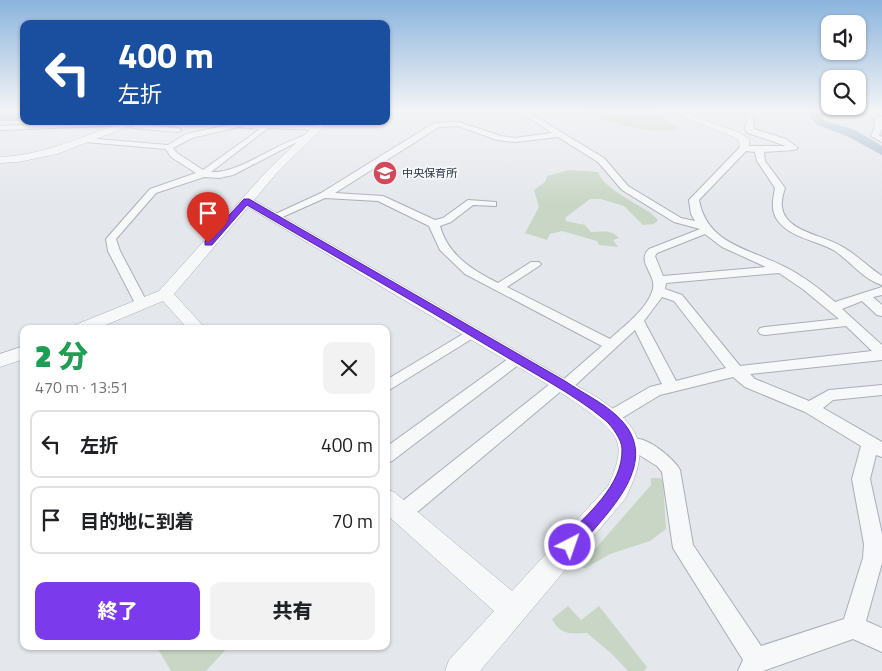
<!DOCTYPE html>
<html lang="ja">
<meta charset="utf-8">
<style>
:root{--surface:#fff;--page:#f2f2f2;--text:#202124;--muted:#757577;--line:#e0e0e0;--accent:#7c3aed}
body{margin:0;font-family:"Titillium Web","Noto Sans JP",sans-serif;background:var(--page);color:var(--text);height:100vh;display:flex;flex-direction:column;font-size:19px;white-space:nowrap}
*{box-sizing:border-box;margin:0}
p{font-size:16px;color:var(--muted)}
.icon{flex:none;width:28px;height:28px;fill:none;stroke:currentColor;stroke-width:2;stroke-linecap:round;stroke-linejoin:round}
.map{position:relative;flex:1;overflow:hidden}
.sheet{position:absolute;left:20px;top:325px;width:370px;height:325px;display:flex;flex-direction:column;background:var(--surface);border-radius:10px;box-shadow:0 1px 4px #0004}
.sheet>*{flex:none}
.top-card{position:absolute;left:20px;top:20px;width:370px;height:105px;border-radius:10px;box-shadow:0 1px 4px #0004;background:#1a4fa0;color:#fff;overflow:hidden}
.controls{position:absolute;left:821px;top:15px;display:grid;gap:10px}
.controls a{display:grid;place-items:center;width:45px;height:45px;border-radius:10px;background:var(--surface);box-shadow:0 1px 4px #0004;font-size:25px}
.pin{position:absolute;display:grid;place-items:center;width:42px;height:42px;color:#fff;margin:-51px -21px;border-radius:50% 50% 50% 0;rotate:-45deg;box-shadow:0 0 5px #0007}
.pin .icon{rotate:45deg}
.me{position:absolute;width:55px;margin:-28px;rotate:41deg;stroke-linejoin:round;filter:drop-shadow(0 0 4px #0008)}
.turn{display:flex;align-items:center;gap:18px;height:105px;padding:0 15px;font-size:22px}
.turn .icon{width:65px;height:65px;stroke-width:2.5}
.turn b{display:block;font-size:35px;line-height:42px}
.round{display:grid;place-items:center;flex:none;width:52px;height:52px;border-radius:10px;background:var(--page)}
.headline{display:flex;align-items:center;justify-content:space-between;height:85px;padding:0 15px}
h1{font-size:30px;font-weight:800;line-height:38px;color:#1e9e55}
.cta{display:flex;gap:10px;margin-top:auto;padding:10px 15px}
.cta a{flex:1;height:58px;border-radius:10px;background:var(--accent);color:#fff;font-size:20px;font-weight:800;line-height:58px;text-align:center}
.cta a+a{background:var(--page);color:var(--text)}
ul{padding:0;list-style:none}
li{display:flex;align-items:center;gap:15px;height:68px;margin:0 10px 8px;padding:0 5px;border:2px solid var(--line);border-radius:10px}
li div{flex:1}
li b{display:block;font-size:19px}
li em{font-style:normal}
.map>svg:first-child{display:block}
.green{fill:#c9d6c5}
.water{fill:#9fb4cc}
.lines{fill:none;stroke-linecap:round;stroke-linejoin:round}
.river{fill:#9fb4cc;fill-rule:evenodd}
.minor-casing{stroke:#a9aeb7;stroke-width:2}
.tertiary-casing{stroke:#a9aeb7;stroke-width:1}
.minor{fill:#f7f8fa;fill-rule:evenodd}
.tertiary{fill:#f7f8fa;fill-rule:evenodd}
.route{fill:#7c3aed;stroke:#51269a}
.labels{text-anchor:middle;stroke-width:4;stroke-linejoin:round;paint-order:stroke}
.far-poi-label{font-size:11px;fill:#2b3445;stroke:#f4f6f9;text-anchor:start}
</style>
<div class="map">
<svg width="882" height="671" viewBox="0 0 882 671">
<rect width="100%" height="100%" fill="#e4e7ec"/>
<path class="green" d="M 580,110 L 652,110 L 678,128 L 677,130 C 645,135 609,122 580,110 Z
M 569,170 L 598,172 C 603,188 638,204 652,214 L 658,220 L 654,224 L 643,225 L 624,206 L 601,199 L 590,199 L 565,218 L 566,221 L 585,225 L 591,232 C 601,232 611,229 619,238 L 613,240 L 618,247 L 599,245 L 597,241 L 562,231 L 550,234 L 547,240 L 525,233 L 539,207 L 534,190 L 545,182 L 547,176 Z
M 651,478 L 660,478 L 663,481 L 666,529 L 650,541 L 610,554 L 586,568 L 583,568 L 582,564 L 651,485 Z
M 568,606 L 581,620 L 599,606 L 647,667 L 644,671 L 628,671 L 612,654 L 587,633 C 571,634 560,635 552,619 Z
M 156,646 L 229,646 L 206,671 L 171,671 Z"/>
<path class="water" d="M 2,110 L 24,110 L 24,121 L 0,121 L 0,111 Z"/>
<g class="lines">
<path class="river" d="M 814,110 L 826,110 L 822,117 L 825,121 L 855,130 L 882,146 L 882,155 L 847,136 L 817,125 L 810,117 Z"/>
<g class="minor-casing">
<path id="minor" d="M 517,110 L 525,110 L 604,158 L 628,186 L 681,218 L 695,221 L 691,214 L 689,200 L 741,146 L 786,146 L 748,133 L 745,129 L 747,121 L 746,110 L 752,110 L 754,129 L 786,139 L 798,148 L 794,150 L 764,152 L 765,161 L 785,188 C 783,194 781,201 782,207 C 785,232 824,235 841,246 C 856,254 868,267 882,276 L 882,285 C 864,280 850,261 835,251 C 817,240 792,239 778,221 C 770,210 773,200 775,188 L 757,161 L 755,152 L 746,151 L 699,200 C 707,245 751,249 785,267 C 803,276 820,289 835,302 L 882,287 L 882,295 L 873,297 L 882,305 L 882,316 L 877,315 L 862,301 L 842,309 L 882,345 L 882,360 L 750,374 L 755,379 L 809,401 L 829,390 L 882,385 L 882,395 L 833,400 L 823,408 L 882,442 L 882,457 L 876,455 L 870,479 L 882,534 L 882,563 L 866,621 L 882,628 L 882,652 L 853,639 L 763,671 L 738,671 L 743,660 L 673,548 L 662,472 L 657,466 L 636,453 L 630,455 L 624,453 L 621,448 L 624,443 C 629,441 634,438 639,439 C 652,441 674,459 680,470 L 693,545 L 761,646 L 844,619 L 863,558 L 864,544 L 852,479 L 861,446 L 805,412 L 745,387 L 733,377 L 660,395 L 617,421 L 611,423 L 605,421 L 603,417 L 605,413 L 650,387 L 662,384 L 635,330 L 569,391 L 561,391 L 409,519 L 402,521 L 395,519 L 392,513 L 395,507 L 555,380 L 563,380 L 602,346 L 465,274 L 440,250 L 429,226 L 378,201 L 325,198 L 278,219 L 270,219 L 269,217 L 321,193 L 434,123 L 459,122 L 501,136 L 515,138 L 552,133 ZM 458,126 L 497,140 L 515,142 L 558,137 L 598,162 L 622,190 L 674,222 L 700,229 L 649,249 C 635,263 659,275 652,292 C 645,311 624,326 610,339 L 507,287 L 539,266 L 541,264 L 539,262 L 531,262 L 498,283 C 472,270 448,255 440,226 L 451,222 L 473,205 L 496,206 L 496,202 L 468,200 L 443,218 L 435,220 L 383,196 L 335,193 L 439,127 ZM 705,234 L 722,247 L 766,267 L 663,276 L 655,256 L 657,253 ZM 779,273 L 804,290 L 839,319 L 765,327 L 760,328 L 758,331 L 760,334 L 765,335 L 846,326 L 872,351 L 740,366 L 682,295 L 665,289 L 666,283 ZM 662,297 L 674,301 L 726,368 L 676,381 L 644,321 Z
M 882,116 L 882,128 L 879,135 L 882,137 L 882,142 L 871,136 L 875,126 L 874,119 Z
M 121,121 L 150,121 L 143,125 L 178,128 L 182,130 L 178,132 L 133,128 L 130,125 L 0,130 L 0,126 Z
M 238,123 L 317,126 L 321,128 L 317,130 L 268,128 L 211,172 C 238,174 277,143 306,135 L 310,137 L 291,145 L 233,175 L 219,178 L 204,177 L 156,193 L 116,239 L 120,251 L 148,304 L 142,308 L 137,307 L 108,251 L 106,239 L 150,189 L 196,173 L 171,157 L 166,149 L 85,142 L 81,140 L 85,138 L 168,145 L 186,134 ZM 238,127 L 260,129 L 203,170 L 177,153 L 173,148 L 192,138 Z
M 473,328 L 480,332 L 478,335 L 386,392 L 386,380 Z
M 517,354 L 522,356 L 524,359 L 522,362 L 392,461 L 386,463 L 386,447 L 512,356 Z"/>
</g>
<g class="tertiary-casing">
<path id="tertiary" d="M 665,110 L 677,110 L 740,133 L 749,139 L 749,148 L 744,151 L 740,150 L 739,140 L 734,137 Z
M 128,121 L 142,121 L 57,154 L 18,162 L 0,163 L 0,157 C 46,155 85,135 128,121 Z
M 319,121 L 329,121 L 275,175 L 254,200 L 598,398 C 644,429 650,449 625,499 L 480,671 L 445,671 L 449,660 L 494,611 L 386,514 L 386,489 L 394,492 L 512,591 L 608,486 C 614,472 623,454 616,439 C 605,413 508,362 480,345 C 402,299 325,253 248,207 L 174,294 L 206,329 L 188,329 L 163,301 L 96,329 L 73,329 L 75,325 L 159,291 L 267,171 Z
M 24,346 L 24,359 L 0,367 L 0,354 Z"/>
</g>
<use href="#minor" class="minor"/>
<use href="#tertiary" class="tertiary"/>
</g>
<linearGradient id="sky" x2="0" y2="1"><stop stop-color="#8bb4dd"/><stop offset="0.54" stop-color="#f3f4f6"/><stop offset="1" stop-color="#f3f4f6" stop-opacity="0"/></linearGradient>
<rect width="882" height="204" fill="url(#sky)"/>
<path class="route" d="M 244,199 L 249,199 L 565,381 C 581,392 602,402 616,415 C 667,460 606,514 576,550 L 570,552 L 564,550 L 562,545 L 564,539 C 587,514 623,486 622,449 C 622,440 612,426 605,420 C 574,394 529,371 493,349 C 412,300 329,253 247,205 L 212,245 L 205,245 L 205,241 Z"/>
<defs>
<g id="school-disc" transform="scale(1.25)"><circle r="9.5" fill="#d1495b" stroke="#f4f6f9"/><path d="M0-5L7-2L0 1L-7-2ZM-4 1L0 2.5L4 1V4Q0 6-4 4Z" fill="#fff"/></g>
</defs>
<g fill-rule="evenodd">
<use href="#school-disc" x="385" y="173"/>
</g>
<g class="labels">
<g class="far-poi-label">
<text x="402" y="177">中央保育所</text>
</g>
</g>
</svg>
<div class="controls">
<a><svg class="icon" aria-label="sound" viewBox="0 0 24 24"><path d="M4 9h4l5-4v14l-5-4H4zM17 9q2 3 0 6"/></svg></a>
<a><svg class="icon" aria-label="search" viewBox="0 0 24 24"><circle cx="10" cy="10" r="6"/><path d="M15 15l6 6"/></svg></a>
</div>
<div class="pin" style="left:208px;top:243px;background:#d93025"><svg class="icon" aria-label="arrive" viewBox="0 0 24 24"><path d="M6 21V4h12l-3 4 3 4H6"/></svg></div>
<svg class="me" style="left:570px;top:545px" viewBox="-20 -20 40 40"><circle r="17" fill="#7c3aed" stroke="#fff" stroke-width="3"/><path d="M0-11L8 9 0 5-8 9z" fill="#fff"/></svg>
<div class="top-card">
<div class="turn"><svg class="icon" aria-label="left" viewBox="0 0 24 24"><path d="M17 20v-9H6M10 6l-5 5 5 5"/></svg><div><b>400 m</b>左折</div></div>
</div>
<section class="sheet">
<div class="headline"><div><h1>2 分</h1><p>470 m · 13:51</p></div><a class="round"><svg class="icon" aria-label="close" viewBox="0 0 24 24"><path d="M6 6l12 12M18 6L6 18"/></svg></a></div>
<ul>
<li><svg class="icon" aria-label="left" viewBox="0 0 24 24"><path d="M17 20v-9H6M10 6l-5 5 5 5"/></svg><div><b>左折</b></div><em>400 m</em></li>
<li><svg class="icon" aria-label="arrive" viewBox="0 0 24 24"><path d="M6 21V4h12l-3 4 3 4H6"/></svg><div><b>目的地に到着</b></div><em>70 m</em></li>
</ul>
<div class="cta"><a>終了</a><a>共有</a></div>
</section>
</div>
